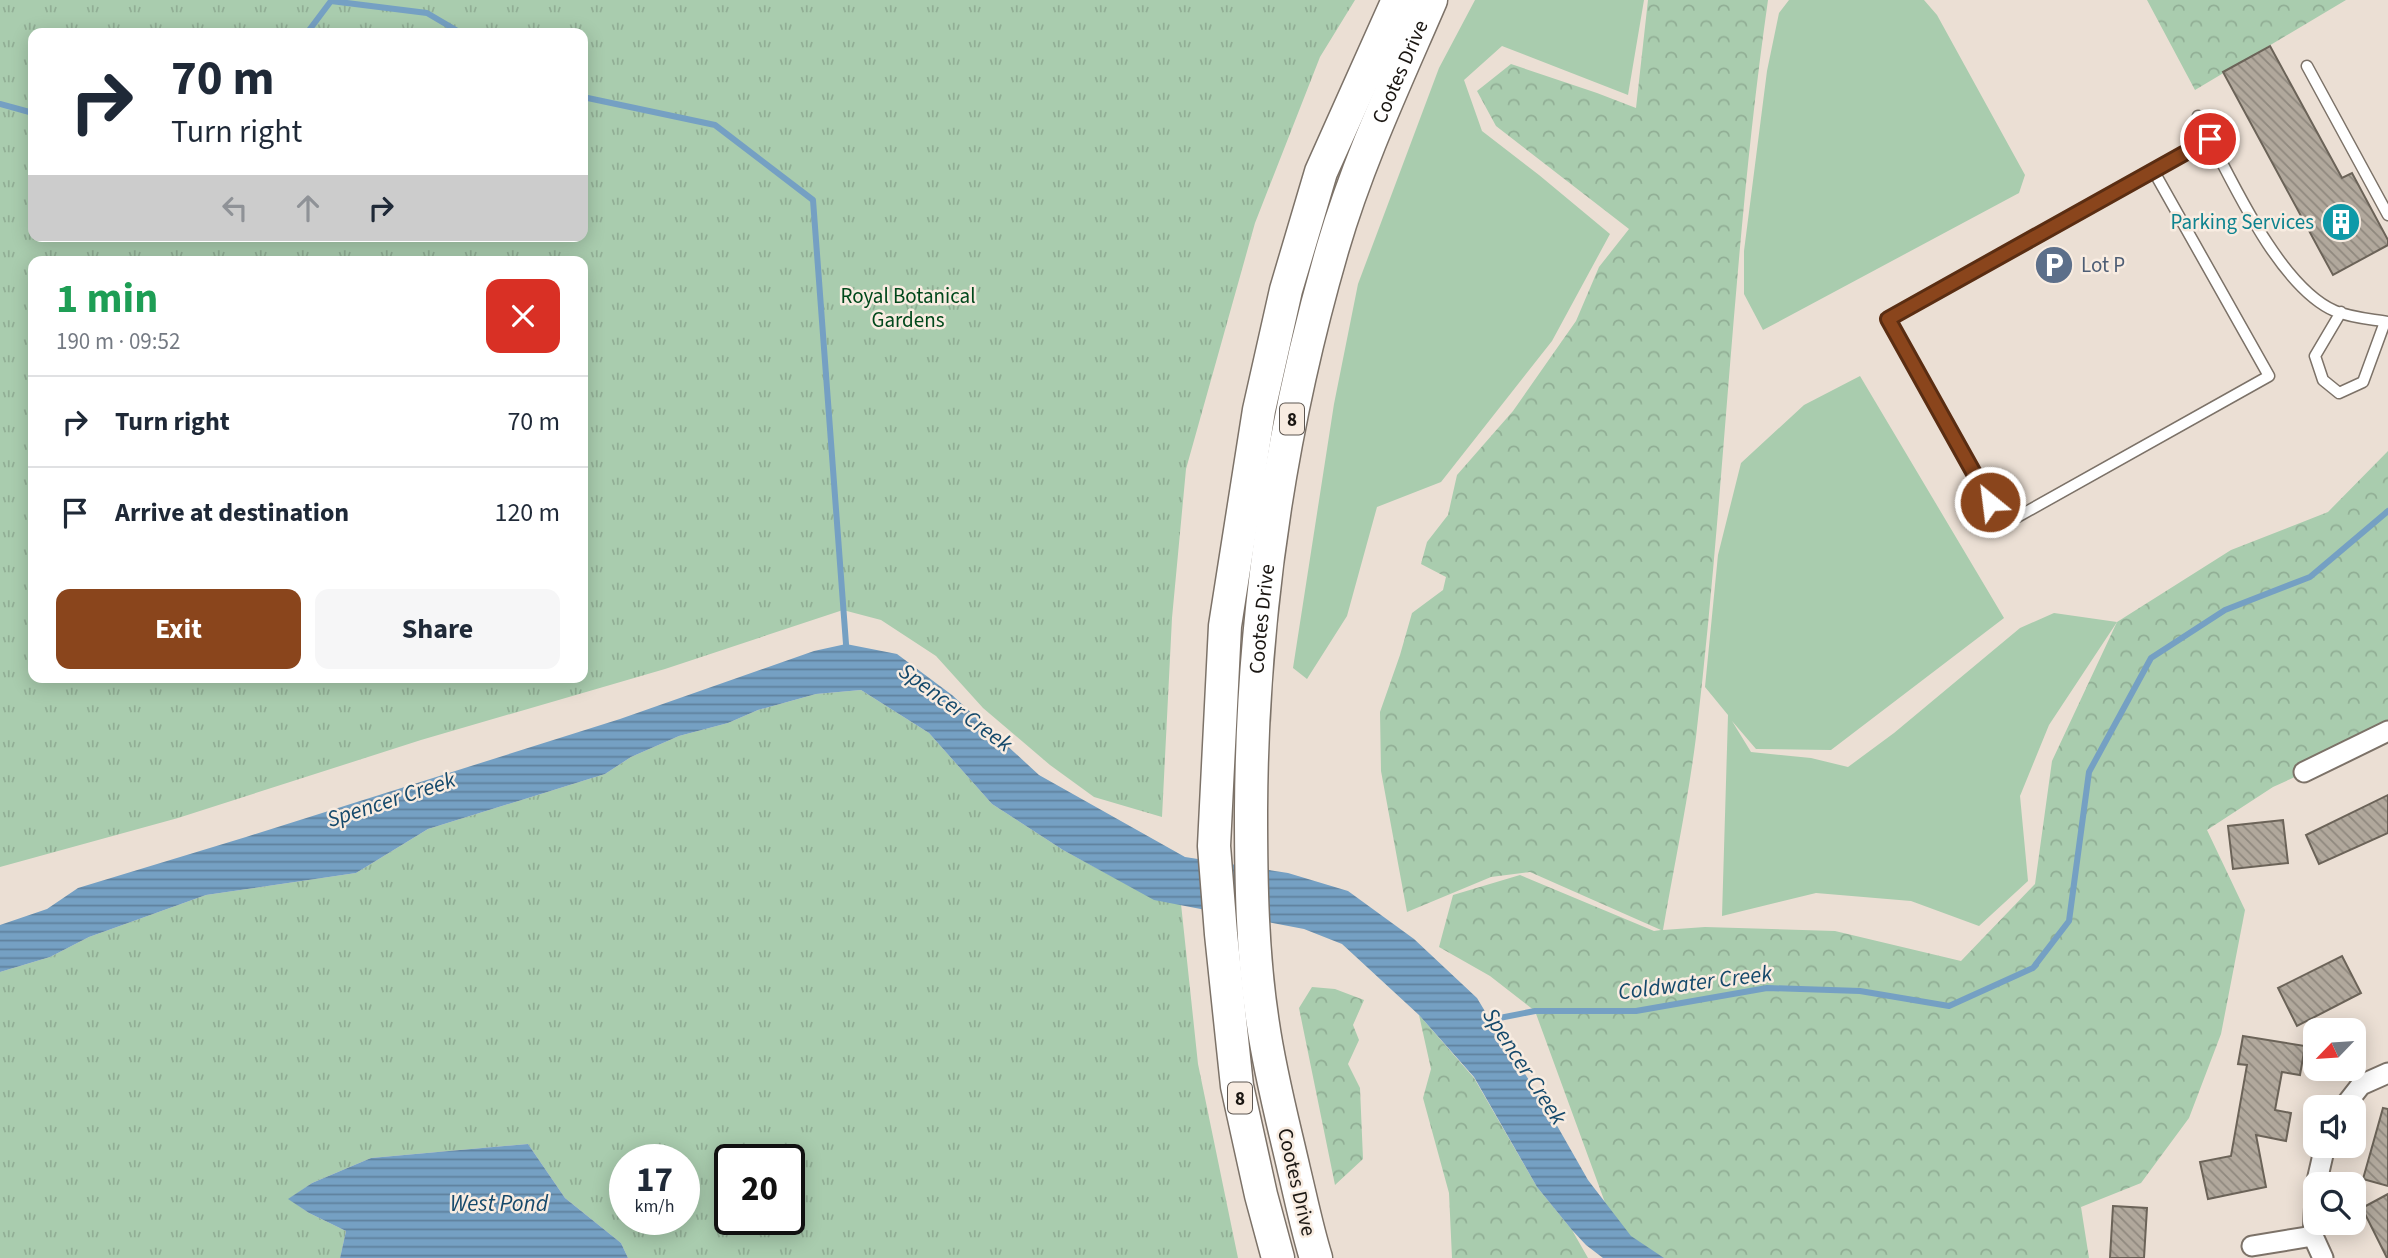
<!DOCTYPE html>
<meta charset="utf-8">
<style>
:root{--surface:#fff;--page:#f6f6f7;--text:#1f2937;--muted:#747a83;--line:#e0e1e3;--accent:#8a451c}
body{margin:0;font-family:"Source Sans 3",sans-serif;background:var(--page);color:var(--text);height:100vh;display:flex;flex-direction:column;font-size:26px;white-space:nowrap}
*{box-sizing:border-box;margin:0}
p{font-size:23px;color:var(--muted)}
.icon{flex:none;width:38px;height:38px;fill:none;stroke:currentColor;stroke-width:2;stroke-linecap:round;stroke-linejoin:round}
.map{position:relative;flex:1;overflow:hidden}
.panel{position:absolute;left:28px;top:256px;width:560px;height:427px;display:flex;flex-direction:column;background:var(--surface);border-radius:14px;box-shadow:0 4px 18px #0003}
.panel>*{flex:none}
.guide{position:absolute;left:28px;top:28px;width:560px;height:214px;border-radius:14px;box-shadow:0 4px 18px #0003;background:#fff;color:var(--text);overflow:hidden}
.needle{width:46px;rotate:245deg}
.controls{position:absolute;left:2303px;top:1018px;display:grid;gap:14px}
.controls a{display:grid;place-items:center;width:63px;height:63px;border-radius:14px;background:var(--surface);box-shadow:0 4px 18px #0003;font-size:35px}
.speed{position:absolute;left:609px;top:1144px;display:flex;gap:14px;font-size:35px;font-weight:700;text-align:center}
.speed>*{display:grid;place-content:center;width:91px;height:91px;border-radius:50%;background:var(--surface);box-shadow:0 4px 18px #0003;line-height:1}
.speed small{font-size:18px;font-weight:400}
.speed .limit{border:4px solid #111;border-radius:10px;background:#fff;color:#111}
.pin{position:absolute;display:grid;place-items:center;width:60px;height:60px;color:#fff;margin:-30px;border:4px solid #fff;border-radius:50%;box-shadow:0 2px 7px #0007}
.me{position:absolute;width:77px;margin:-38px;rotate:331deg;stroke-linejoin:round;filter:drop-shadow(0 0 5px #0008)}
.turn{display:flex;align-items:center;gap:24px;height:147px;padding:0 28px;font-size:32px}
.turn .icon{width:91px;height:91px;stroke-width:2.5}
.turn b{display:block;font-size:49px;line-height:60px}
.lanes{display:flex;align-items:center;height:66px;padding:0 28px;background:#0003;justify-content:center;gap:35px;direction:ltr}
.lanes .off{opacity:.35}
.round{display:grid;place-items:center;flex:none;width:74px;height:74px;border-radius:14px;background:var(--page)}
.headline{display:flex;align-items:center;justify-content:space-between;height:119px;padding:0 28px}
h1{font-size:42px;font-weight:700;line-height:52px;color:#1e9e55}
.action{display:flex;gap:14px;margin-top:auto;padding:14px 28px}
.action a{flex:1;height:80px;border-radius:14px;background:var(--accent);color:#fff;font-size:28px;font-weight:700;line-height:80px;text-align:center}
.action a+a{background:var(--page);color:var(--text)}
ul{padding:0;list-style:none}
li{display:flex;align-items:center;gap:21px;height:91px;padding:0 28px;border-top:2px solid var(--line)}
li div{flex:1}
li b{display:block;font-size:26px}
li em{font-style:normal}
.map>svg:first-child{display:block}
.green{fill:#a9ccae}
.forest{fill:url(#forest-crowns)}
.park{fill:url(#park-tufts);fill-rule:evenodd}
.water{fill:url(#water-rules)}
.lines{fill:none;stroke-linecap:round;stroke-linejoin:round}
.stream{stroke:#75a0c3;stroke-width:6}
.building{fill:url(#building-back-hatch);stroke:#6b6358;stroke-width:2}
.service-casing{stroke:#7c7268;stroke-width:13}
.minor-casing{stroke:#7c7268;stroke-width:23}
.primary-casing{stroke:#7c7268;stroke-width:35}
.service{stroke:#fff;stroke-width:10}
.minor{stroke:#fff;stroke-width:19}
.primary{stroke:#fff;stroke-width:32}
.route-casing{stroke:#5a2d12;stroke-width:18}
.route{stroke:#8a451c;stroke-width:12}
.labels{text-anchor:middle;stroke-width:5;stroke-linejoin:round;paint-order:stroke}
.shield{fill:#f8ece1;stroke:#5d5650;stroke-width:2}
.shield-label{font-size:19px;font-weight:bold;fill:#1a1612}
.street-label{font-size:21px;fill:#1a1612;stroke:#f8ece1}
.culture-label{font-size:21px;fill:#0d838f;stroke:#f8ece1;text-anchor:end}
.service-label{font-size:21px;fill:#4e5e75;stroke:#f8ece1;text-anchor:start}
.park-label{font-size:21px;fill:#00481b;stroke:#f8ece1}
.water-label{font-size:23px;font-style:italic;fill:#15496b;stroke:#f8ece1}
</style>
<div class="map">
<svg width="2388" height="1258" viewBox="0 0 2388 1258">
<defs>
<pattern id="forest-crowns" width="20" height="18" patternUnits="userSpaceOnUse" patternTransform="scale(1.75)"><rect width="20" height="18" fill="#a9ccae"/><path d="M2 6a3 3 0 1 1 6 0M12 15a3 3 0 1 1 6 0" fill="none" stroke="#91ae95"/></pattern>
<pattern id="park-tufts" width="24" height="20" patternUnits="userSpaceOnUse" patternTransform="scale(1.75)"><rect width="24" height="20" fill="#a9ccae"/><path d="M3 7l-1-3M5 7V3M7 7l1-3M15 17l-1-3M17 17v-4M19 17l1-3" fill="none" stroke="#91ae95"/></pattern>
<pattern id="water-rules" width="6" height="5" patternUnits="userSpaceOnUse" patternTransform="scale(1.75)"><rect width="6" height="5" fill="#75a0c3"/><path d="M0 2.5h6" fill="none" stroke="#5f819d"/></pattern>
<pattern id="building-back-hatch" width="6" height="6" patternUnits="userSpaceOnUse" patternTransform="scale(1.75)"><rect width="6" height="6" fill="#b1a89c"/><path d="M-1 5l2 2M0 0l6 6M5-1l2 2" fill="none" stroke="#8f887e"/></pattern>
</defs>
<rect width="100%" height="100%" fill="#ebdfd4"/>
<path class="green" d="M 1475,0 L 1644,0 L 1628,95 L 1502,46 L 1464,80 L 1482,131 L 1539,175 L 1610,234 L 1552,341 L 1441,482 L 1377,507 L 1347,616 L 1307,679 L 1293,668 L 1334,404 L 1358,284 L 1439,68 Z
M 1789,0 L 1924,0 L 1937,15 L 2025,175 L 2019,193 L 1763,330 L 1744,294 L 1744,251 L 1767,71 L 1779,13 Z
M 1860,376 L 2004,618 L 1831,750 L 1756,749 L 1732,721 L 1751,752 L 1811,758 L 1848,767 L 1894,733 L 2020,628 L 2054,613 L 2117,622 L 2049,725 L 2020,796 L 2028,881 L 1979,926 L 1911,901 L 1816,893 L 1722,916 L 1728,715 L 1705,687 L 1718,555 L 1741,463 L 1804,405 Z"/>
<path class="forest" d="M 1648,0 L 1768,0 C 1733,244 1725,492 1696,737 C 1688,801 1674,866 1663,930 L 1705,927 L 1835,931 L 1961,961 L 2035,884 L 2052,761 L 2117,622 L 2231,550 L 2328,512 L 2388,451 L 2388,735 L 2273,787 L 2207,830 L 2245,910 L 2221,1034 L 2189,1118 L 2141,1183 L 2081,1207 L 2089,1258 L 1607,1258 L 1611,1219 L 1535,1011 L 1490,976 L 1439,947 L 1453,895 L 1520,875 L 1654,931 L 1661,930 L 1530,872 L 1491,877 L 1407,912 L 1381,771 L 1380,712 L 1400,655 L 1412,613 L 1443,590 L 1446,577 L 1421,564 L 1427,542 L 1448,515 L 1457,475 L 1513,411 L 1576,321 L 1599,267 L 1629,229 L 1496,126 L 1477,91 L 1511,64 L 1597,93 L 1636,108 Z
M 2147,0 L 2346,0 L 2195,90 Z
M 1312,987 L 1335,989 L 1364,1000 L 1353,1025 L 1359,1040 L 1348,1064 L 1360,1088 L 1363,1159 L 1335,1185 L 1299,1008 Z
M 1419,1015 L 1474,1078 L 1537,1187 L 1572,1230 L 1588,1258 L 1452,1258 L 1449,1193 L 1423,1098 L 1431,1069 Z"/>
<path class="park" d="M 0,0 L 1355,0 L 1320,57 L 1255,223 L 1186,469 L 1172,618 L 1162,817 L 1094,797 L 1050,765 L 983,708 L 936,656 L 881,620 L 843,610 L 665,669 L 421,740 L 178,818 L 0,867 ZM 33,33 L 583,33 L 583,236 L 33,236 ZM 33,261 L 583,261 L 583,677 L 33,677 Z
M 861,690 L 929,733 L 992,804 L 1063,850 L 1154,899 L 1181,904 L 1198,1064 L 1238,1258 L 628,1258 L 621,1243 L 565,1198 L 528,1144 L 371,1158 L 312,1183 L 289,1199 L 309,1213 L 346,1231 L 340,1258 L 0,1258 L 0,972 L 50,957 L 89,937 L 206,895 L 356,873 L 428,829 L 605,774 L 631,757 L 679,736 L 728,723 L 758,710 L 816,694 ZM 625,1160 L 684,1160 L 684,1220 L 625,1220 ZM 730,1160 L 789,1160 L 789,1220 L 730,1220 Z"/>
<path class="water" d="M 846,644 L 897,654 L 952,695 L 1039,775 L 1185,857 L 1288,873 L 1348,891 L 1414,939 L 1477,998 L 1501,1038 L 1543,1101 L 1588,1180 L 1631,1236 L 1664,1258 L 1603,1258 L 1586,1245 L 1572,1230 L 1537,1187 L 1474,1077 L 1419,1015 L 1342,944 L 1304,929 L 1154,900 L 1063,850 L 992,804 L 929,733 L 861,690 L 816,694 L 758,710 L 728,723 L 679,736 L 631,757 L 605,774 L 428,829 L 356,873 L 206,895 L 89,937 L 50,957 L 0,972 L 0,925 L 47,909 L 78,888 L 246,837 L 620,719 L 814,651 Z
M 528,1144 L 565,1198 L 621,1243 L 628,1258 L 340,1258 L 346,1231 L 309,1213 L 288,1199 L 312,1183 L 371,1158 Z"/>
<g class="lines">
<path class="stream" d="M 307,33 L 331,1 L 427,13 L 461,33
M 583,97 L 715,125 L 813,200 L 846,644
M 0,104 L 33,113
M 2033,968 L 2069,921 L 2089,772 L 2151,658 L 2225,610 L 2310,577 L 2388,511
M 1484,1021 L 1535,1011 L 1636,1011 L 1767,988 L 1860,991 L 1949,1006 L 2033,968 L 2036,965"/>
</g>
<path class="building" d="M 2270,46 L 2342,178 L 2352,173 L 2388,240 L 2388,245 L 2333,275 L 2223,72 Z
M 2388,795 L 2388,833 L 2319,864 L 2306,835 Z
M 2283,820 L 2288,863 L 2233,869 L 2228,826 Z
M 2342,956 L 2361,993 L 2297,1026 L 2278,988 Z
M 2243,1036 L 2305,1046 L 2300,1075 L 2282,1072 L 2275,1110 L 2291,1113 L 2286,1141 L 2256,1135 L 2266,1187 L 2208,1199 L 2200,1162 L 2231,1156 L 2247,1065 L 2238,1064 Z
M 2383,1108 L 2388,1109 L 2388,1186 L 2363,1179 Z
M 2388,1194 L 2388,1258 L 2387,1258 L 2362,1208 Z
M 2113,1206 L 2147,1208 L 2144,1258 L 2110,1258 Z"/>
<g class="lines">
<g class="service-casing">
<path id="service" d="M 2307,66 L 2388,215
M 2198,116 C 2228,172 2277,286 2335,311 C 2352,318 2371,319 2388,322
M 2153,170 L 2269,376 L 2003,525 L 1888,319 C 1995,259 2102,198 2210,139
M 2341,312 L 2315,356 L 2323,380 L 2339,393 L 2363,382 L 2385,322"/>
</g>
<g class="minor-casing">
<path id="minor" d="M 2304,772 L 2388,731
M 2343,1108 L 2361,1085 L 2388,1073
M 2316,1185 L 2325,1146
M 2315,1198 L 2313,1236 L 2323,1258
M 2252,1246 L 2313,1236"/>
</g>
<g class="primary-casing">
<g id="primary">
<path d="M 1278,1258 L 1261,1195 L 1237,1086 L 1221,934 L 1214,846 L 1225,626 L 1259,410 L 1286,290 L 1321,172 L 1398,0"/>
<path id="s1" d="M 1316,1258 C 1307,1229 1301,1199 1294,1170 C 1283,1122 1270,1073 1263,1024 C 1252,954 1251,881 1251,810 C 1252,621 1280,429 1333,247 C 1358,162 1396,81 1431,0"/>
</g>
</g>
<use href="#service" class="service"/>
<use href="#minor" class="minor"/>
<use href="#primary" class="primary"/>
</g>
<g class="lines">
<g class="route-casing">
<path id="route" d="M 1990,502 L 1888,319 L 2210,139"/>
</g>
<use href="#route" class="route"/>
</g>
<defs>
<g id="building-disc" transform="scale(2.0125)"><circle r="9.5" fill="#0f9aa8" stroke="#f8ece1"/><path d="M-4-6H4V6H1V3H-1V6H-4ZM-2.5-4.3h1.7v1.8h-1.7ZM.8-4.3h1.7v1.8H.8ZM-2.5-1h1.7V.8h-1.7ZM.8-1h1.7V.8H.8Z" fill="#fff"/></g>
<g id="parking-disc" transform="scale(2.0125)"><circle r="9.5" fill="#5c6f8a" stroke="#f8ece1"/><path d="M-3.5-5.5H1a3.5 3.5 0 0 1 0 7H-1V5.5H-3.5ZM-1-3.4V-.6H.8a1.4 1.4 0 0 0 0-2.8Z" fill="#fff"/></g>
</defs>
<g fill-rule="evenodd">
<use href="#building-disc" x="2341" y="222"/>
<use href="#parking-disc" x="2054" y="265"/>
</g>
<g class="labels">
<g class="shield">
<rect x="1280" y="403.5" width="24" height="31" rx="5"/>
<rect x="1228" y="1082.5" width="24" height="31" rx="5"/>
</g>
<g class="shield-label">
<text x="1292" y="426">8</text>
<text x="1240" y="1105">8</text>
</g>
<g class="street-label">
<text dy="7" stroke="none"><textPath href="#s1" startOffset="1213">Cootes Drive</textPath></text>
<text dy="7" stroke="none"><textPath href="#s1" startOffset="646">Cootes Drive</textPath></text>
<text transform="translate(1297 1182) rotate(77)" y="7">Cootes Drive</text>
</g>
<g class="culture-label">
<text x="2314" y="229">Parking Services</text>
</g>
<g class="service-label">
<text x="2081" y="272">Lot P</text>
</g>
<g class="park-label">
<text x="908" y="303">Royal Botanical<tspan x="908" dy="24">Gardens</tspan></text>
</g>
<g class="water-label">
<text transform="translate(956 707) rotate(36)" y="8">Spencer Creek</text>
<text transform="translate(391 799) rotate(-18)" y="8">Spencer Creek</text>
<text transform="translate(1695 982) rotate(-7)" y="8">Coldwater Creek</text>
<text transform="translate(1525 1066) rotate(57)" y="8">Spencer Creek</text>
<text x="499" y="1211">West Pond</text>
</g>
</g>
</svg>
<div class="controls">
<a><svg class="needle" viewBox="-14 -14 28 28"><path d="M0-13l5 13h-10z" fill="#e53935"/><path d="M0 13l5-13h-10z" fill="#747a83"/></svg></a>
<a><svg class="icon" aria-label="sound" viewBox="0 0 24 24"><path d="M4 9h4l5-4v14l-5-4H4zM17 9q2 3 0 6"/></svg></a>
<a><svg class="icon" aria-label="search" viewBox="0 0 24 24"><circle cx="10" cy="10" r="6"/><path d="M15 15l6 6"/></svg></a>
</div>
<div class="speed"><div>17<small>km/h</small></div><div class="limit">20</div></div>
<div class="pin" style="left:2210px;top:139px;background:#d93025"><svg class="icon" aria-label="arrive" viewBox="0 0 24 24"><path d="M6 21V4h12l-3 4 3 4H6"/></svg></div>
<svg class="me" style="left:1990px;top:502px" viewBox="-20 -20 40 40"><circle r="17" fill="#8a451c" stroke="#fff" stroke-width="3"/><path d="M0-11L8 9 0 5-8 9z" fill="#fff"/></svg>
<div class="guide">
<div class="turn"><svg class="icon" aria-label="right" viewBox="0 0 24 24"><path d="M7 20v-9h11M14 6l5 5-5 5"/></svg><div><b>70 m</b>Turn right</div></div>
<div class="lanes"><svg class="icon off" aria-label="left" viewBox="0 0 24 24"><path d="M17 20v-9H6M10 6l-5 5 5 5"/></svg><svg class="icon off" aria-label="ahead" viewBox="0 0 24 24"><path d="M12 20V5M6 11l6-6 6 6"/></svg><svg class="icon" aria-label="right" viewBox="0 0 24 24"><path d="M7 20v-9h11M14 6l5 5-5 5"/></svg></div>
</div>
<section class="panel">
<div class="headline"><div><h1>1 min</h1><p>190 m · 09:52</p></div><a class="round" style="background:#d93025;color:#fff"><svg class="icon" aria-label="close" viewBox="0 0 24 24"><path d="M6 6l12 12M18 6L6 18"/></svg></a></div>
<ul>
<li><svg class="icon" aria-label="right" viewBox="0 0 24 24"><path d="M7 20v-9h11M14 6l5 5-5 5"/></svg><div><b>Turn right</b></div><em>70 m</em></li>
<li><svg class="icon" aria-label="arrive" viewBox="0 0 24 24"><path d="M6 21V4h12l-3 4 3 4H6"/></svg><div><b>Arrive at destination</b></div><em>120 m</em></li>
</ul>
<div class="action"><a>Exit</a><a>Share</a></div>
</section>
</div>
